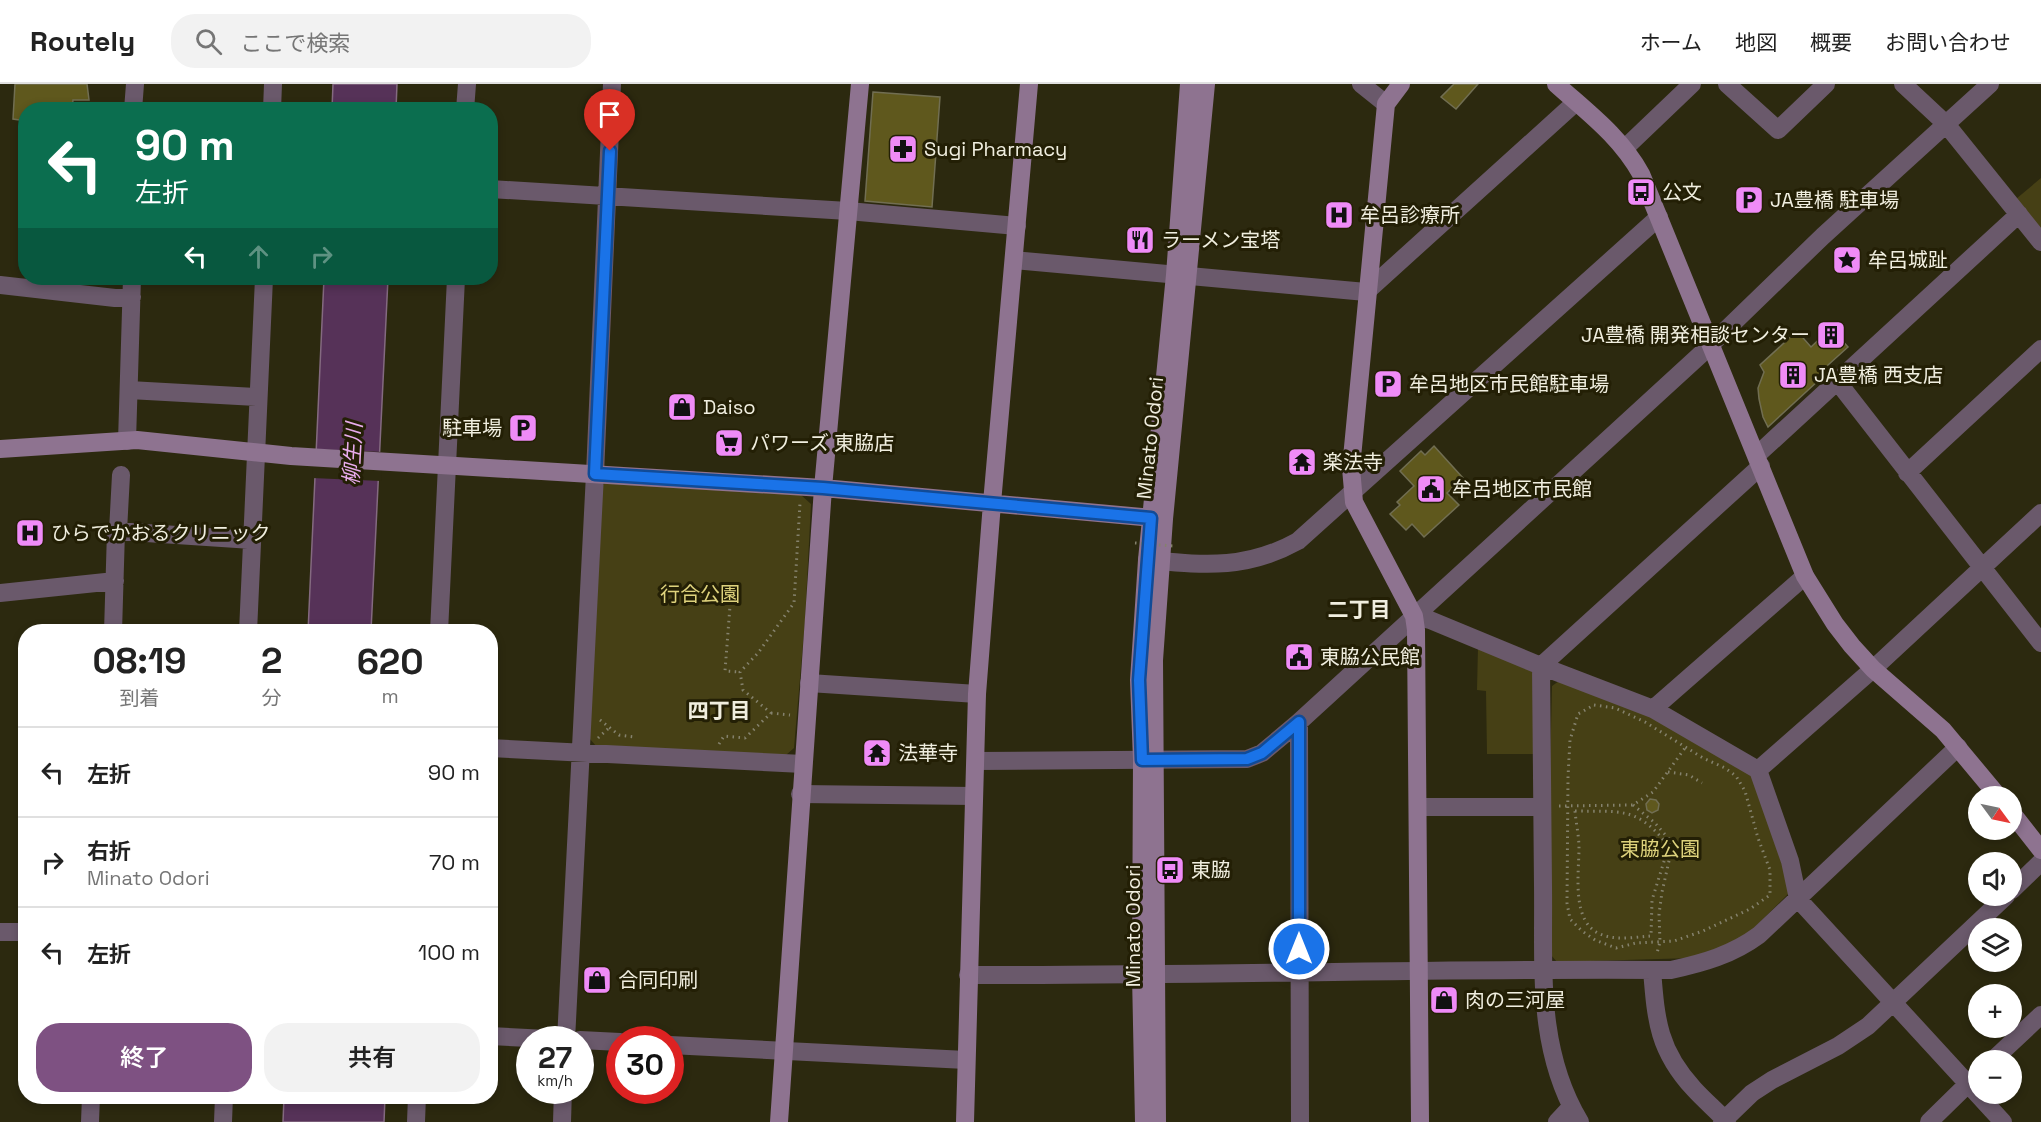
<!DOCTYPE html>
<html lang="ja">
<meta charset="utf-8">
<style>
:root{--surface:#fff;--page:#f2f2f2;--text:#222;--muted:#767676;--line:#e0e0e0;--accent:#7e5182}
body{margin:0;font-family:"Space Grotesk","Noto Sans JP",sans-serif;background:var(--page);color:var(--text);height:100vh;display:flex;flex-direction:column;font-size:22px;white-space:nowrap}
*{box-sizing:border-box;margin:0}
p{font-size:20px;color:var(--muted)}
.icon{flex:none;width:33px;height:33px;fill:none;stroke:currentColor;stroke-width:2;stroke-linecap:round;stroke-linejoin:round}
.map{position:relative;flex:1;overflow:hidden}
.panel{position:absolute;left:18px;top:540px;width:480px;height:480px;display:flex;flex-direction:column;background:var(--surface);border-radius:24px;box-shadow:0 3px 9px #0003}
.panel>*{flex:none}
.hud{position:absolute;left:18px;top:18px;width:480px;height:183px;border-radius:24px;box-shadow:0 3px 9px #0003;background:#0b6e4f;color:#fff;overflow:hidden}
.needle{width:39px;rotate:123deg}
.buttons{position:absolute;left:1968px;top:702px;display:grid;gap:12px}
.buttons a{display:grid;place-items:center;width:54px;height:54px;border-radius:50%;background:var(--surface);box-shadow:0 3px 9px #0003;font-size:30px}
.speed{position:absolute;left:516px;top:942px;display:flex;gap:12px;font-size:30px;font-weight:700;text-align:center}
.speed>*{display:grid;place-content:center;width:78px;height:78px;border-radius:50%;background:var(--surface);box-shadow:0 3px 9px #0003;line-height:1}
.speed small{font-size:15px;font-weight:400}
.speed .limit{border:9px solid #d22;background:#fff;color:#111}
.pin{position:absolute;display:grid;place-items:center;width:51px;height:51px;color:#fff;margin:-62px -26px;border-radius:50% 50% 50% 0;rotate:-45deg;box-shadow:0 0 6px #0007}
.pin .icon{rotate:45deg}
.me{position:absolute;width:66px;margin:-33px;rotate:0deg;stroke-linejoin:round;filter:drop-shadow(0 0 4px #0008)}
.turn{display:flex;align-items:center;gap:21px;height:126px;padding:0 18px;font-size:27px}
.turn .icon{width:78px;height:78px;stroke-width:2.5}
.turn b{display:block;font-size:42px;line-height:51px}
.lanes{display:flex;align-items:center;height:57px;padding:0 18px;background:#0003;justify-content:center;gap:30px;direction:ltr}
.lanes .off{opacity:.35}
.eta{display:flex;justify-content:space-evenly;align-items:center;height:102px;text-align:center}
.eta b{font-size:36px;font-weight:600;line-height:42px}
.primary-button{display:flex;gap:12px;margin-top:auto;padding:12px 18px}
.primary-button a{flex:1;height:69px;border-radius:24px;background:var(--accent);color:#fff;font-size:24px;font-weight:600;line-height:69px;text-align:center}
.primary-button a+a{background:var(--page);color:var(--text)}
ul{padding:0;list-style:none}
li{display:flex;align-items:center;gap:18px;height:90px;padding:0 18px;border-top:2px solid var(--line)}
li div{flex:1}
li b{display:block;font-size:22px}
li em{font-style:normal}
header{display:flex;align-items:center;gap:36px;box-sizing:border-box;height:84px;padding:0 30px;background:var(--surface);border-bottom:2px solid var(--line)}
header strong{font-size:28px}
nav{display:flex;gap:33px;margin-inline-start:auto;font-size:21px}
.search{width:420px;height:54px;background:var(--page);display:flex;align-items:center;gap:15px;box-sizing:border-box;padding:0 21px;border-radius:24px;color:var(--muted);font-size:22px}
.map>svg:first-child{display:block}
.green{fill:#464015}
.water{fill:#563258;stroke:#846a80;stroke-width:1.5}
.pier{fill:#2c290f}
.building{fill:#5f581d;stroke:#716e52;stroke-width:1.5}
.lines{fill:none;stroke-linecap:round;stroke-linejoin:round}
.path{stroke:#85826d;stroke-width:3;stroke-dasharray:1.5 4.5;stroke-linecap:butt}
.street{stroke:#6a596b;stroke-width:18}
.secondary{stroke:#8e7390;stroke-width:18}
.path-bridge{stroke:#85826d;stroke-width:3;stroke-dasharray:1.5 4.5;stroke-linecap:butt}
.route-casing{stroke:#114b97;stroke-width:15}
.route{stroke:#1a73e8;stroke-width:10}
.labels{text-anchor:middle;stroke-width:6;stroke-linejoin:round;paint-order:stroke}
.poi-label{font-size:20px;fill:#f0eedf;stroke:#231f05;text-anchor:start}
.street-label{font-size:20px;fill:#f0eedf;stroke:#231f05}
.park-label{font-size:20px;fill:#ded27c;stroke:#231f05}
.water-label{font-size:21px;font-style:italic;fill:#e8acec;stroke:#231f05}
.neighbourhood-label{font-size:21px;font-weight:bold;fill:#f0eedf;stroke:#231f05}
</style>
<header>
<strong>Routely</strong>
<div class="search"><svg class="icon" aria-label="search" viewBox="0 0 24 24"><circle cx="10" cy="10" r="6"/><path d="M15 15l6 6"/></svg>ここで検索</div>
<nav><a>ホーム</a><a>地図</a><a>概要</a><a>お問い合わせ</a></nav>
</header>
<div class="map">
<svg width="2041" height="1038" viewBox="0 0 2041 1038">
<rect width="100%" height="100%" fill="#2c290f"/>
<path class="green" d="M 2041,94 L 2041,146 L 2016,115 Z
M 607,397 L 801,411 L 811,420 L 805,536 L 794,664 L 786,671 L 597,663 L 589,654 L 599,405 Z
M 1478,563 L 1535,589 L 1536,670 L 1487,670 L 1486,607 L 1477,606 Z
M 1559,597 L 1638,625 L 1752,690 L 1785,781 L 1790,808 L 1751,847 L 1717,867 L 1693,874 L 1557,878 L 1551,871 L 1549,736 L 1552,602 Z"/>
<path class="water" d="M 333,0 L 397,0 L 396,25 L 332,25 Z
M 324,194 L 388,194 L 371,547 L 308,548 Z
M 284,1013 L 385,1013 L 384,1038 L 283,1038 Z"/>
<path class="pier" d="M 313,365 L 382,368 L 381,397 L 312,394 Z"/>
<path class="building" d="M 15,0 L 87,0 L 89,16 L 73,16 L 72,26 L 26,26 L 26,37 L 13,35 Z
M 1454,0 L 1478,0 L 1456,25 L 1441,13 Z
M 873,8 L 940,13 L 932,123 L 865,117 Z
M 1831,244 L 1848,263 L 1828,281 L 1831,285 L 1768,343 L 1763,333 L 1759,315 L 1758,304 L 1764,288 L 1760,281 L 1797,247 L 1811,263 Z
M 1434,362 L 1463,394 L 1447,409 L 1459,421 L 1424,453 L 1412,440 L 1406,446 L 1390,430 L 1400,421 L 1397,418 L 1414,402 L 1400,387 L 1421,367 L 1425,371 Z
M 1650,715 L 1656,716 L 1659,720 L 1658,726 L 1652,729 L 1647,726 L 1646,720 Z"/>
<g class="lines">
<path class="path" d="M 1835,164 L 1850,180
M 739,510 L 731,509 L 725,587 L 740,588
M 1594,621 L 1615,624 L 1645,638 L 1703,674 L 1725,684 L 1736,692 L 1745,707 L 1758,754 L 1770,786 L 1770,811 L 1750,825 L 1703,847 L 1674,857 L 1636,859 L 1616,864 L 1595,856 L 1582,847 L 1570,835 L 1567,819 L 1568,693 L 1570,656 L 1578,630 Z
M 771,629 L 790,631
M 600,636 L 619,651 L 635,653
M 598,654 L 609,644
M 719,660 L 724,652 L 745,654 L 771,629 L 743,606 L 740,588 L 758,569 L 794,519 L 800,419
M 1668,688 L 1689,691 L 1702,699
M 1633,721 L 1654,738 L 1669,755 L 1671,768 L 1662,808 L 1659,830 L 1660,858 L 1657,869
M 1559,722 L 1633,721 L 1653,708 L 1685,664
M 1575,727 C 1619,728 1636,722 1666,759 L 1666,771 L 1652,816 L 1651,852 C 1635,853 1616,857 1600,850 C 1571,838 1579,789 1579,764 C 1579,752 1576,739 1575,727 Z"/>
<path class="street" d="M 1361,0 L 1386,20
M 1727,0 L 1778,46 L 1826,0
M 1903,0 L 1946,40 L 2041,158
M 133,26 L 135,0
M 272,26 L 273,0
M 465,26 L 467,0
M 1625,64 L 1692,0
M 490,105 L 848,127 L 1017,142
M 1014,176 L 1366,208 L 1576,18
M 0,201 L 115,214 L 132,213
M 1837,297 L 2041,559
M 129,306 L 258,313
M 127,357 L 132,194
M 1757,371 L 2019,130
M 1907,389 L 2041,265
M 118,447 L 121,391
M 1147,476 C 1204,481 1246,486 1298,457 L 1659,133
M 0,509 L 115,497
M 1414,532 L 1430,536 L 1541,582 L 1653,625 L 1758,686 L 1790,777 L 1798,815 L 2003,1038
M 113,548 L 116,447 L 252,456
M 248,548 L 264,194
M 439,548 L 456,194
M 809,599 L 977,610
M 1653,625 L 1805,492
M 1299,638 L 1300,1038
M 490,664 L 803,680
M 976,677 L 1247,675 L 1262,669 L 1299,638 L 1700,271 L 1823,152 L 1990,0
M 1758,686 L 1873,585 L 2041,429
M 800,710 L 974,712
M 1418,723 L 1541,723
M 2012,806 L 2041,778
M 0,848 L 26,848
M 1652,886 C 1656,936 1658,966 1694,1005 C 1705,1017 1717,1027 1727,1038
M 968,891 C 1203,892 1437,884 1671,886 C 1703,879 1732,871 1759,851 L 1958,663
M 490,952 L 567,956
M 566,956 L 595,390 L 612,0
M 580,956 L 620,958
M 670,961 L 966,976
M 1993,976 L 2041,931
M 90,1038 L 91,1012
M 223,1038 L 224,1012
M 416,1038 L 417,1012
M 562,1038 L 563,1006
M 1557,1038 L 1571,1023
M 1580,1038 C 1536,965 1544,883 1543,802 C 1542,729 1541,656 1541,582 L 1761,382
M 1722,1038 L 1752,1009 L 1772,996 L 1838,962 L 1868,942 L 2006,812
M 1929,1038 L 1978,990"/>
<path class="secondary" d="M 1401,0 L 1386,20 L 1351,384 L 1354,418 L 1414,532 L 1416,546 L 1420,1038
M 1556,0 C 1587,28 1620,52 1641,90 L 1805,492 L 1835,540 L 1852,562 L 1873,585 L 1943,646 L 1998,712
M 0,365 L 137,356 L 291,372 L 823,404 L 1164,435
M 2012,729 L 2041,766
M 779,1038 L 823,404 L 860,0
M 965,1038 L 977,610 L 992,419 L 1029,0
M 1144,1038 L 1141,891 L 1142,676 L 1139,596 L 1147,476 L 1175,191 L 1189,0
M 1157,1038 L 1154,576 L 1164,435 L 1206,0"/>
<path class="path-bridge" d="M 1135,459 L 1173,462"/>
</g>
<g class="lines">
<g class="route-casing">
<path id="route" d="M 610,67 L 595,390 L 823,404 L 1151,434 L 1139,596 L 1142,676 L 1247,675 L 1262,669 L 1299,638 L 1299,865"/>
</g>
<use href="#route" class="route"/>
</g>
<defs>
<g id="pharmacy-square" transform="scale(1.5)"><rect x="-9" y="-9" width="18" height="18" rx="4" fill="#ef8bf7" stroke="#231f05"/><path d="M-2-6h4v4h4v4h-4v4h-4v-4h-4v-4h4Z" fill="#111"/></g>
<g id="bus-square" transform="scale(1.5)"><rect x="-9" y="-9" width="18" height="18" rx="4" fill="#ef8bf7" stroke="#231f05"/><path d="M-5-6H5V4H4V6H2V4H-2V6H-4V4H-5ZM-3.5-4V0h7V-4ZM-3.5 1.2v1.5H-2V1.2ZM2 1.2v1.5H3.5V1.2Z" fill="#111"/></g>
<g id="parking-square" transform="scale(1.5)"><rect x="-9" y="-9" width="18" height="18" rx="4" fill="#ef8bf7" stroke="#231f05"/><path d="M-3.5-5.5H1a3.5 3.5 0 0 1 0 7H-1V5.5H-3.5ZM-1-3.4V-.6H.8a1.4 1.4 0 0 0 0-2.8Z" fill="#111"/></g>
<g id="hospital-square" transform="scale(1.5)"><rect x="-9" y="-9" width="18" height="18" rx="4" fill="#ef8bf7" stroke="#231f05"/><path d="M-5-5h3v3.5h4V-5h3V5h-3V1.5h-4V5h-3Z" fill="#111"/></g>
<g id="restaurant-square" transform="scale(1.5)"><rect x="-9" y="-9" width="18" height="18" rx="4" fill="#ef8bf7" stroke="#231f05"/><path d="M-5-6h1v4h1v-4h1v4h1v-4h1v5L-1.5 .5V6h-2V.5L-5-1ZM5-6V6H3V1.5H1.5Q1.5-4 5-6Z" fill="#111"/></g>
<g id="sight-square" transform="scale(1.5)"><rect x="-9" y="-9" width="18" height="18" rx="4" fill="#ef8bf7" stroke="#231f05"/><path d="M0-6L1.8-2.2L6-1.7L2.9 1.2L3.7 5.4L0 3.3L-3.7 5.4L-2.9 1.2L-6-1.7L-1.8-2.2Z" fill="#111"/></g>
<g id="building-square" transform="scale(1.5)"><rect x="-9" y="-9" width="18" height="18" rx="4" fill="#ef8bf7" stroke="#231f05"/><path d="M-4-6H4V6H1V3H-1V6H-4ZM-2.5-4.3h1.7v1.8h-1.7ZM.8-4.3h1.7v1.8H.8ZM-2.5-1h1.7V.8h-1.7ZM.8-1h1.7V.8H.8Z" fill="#111"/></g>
<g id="shop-square" transform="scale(1.5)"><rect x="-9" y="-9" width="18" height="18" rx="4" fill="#ef8bf7" stroke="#231f05"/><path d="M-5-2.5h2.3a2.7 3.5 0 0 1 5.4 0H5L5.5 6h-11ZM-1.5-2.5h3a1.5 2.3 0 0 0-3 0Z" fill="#111"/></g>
<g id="supermarket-square" transform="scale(1.5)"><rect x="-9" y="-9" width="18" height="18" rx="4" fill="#ef8bf7" stroke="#231f05"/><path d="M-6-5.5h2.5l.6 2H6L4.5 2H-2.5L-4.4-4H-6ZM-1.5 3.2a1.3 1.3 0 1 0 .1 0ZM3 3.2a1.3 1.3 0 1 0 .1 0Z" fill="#111"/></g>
<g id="temple-square" transform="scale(1.5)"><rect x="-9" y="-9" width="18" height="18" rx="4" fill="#ef8bf7" stroke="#231f05"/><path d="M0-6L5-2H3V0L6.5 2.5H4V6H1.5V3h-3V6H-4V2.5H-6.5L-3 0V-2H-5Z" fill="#111"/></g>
<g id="civic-square" transform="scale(1.5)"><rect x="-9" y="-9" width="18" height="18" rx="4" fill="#ef8bf7" stroke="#231f05"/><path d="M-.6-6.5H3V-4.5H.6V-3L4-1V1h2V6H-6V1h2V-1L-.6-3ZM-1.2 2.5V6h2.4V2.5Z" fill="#111"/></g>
</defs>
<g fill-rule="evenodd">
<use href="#pharmacy-square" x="903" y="65"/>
<use href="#bus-square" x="1641" y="108"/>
<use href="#parking-square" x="1749" y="116"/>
<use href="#hospital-square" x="1339" y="131"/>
<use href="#restaurant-square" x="1140" y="156"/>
<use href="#sight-square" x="1847" y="176"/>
<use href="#building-square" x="1831" y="251"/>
<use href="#building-square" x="1793" y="291"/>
<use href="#parking-square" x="1388" y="300"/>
<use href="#shop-square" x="682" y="323"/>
<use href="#parking-square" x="523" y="344"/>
<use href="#supermarket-square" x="729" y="359"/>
<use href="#temple-square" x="1302" y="378"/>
<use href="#civic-square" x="1431" y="405"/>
<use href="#hospital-square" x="30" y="449"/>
<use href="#civic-square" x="1299" y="573"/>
<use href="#temple-square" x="877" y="669"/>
<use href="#bus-square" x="1170" y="786"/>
<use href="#shop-square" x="597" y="896"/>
<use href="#shop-square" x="1444" y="916"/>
</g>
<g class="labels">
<g class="poi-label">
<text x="924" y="72">Sugi Pharmacy</text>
<text x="1662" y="115">公文</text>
<text x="1770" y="123">JA豊橋 駐車場</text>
<text x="1360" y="138">牟呂診療所</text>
<text x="1161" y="163">ラーメン宝塔</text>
<text x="1868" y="183">牟呂城趾</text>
<text x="1810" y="258" text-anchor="end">JA豊橋 開発相談センター</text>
<text x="1814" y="298">JA豊橋 西支店</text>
<text x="1409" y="307">牟呂地区市民館駐車場</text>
<text x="703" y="330">Daiso</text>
<text x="502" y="351" text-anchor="end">駐車場</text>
<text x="750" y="366">パワーズ 東脇店</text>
<text x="1323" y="385">楽法寺</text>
<text x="1452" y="412">牟呂地区市民館</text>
<text x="51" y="456">ひらでかおるクリニック</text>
<text x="1320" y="580">東脇公民館</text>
<text x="898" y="676">法華寺</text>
<text x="1191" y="793">東脇</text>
<text x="618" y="903">合同印刷</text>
<text x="1465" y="923">肉の三河屋</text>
</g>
<g class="street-label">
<text transform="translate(1150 354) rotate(-84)" y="7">Minato Odori</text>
<text transform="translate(1133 842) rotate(-90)" y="7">Minato Odori</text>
</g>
<g class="park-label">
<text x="700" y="517">行合公園</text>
<text x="1660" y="772">東脇公園</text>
</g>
<g class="water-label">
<text transform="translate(353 370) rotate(-87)" y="7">柳生川</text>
</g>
<g class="neighbourhood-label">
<text x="1359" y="533">二丁目</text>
<text x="719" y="634">四丁目</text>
</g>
</g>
</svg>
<div class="buttons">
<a><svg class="needle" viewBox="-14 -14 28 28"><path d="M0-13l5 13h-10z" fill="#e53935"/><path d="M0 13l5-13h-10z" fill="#767676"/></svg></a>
<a><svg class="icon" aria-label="sound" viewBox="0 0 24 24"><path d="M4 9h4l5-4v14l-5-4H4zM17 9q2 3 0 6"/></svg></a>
<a><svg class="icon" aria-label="layers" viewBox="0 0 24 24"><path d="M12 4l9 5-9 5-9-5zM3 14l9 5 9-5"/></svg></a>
<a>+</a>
<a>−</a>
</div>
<div class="speed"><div>27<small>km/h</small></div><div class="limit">30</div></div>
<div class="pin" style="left:610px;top:67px;background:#d93025"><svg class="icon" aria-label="arrive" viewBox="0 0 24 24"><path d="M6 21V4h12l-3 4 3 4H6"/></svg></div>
<svg class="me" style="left:1299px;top:865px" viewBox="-20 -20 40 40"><circle r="17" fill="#1a73e8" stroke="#fff" stroke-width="3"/><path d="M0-11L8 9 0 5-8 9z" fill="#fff"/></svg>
<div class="hud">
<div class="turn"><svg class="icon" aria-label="left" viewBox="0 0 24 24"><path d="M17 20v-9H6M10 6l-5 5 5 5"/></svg><div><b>90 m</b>左折</div></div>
<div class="lanes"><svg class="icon" aria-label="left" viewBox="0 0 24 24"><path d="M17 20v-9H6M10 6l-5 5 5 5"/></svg><svg class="icon off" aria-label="ahead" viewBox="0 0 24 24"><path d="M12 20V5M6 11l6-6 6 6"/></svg><svg class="icon off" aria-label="right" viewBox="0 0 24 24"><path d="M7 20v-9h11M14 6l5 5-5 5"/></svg></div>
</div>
<section class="panel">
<div class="eta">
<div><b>08:19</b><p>到着</p></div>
<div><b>2</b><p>分</p></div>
<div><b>620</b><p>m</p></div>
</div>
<ul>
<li><svg class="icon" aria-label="left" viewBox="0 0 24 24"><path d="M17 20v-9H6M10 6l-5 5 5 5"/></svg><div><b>左折</b></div><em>90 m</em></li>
<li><svg class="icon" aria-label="right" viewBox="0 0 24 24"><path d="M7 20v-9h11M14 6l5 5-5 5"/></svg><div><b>右折</b><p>Minato Odori</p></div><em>70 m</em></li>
<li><svg class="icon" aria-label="left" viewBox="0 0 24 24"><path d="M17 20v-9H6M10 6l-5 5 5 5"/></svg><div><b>左折</b></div><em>100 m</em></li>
</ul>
<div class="primary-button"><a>終了</a><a>共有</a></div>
</section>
</div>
